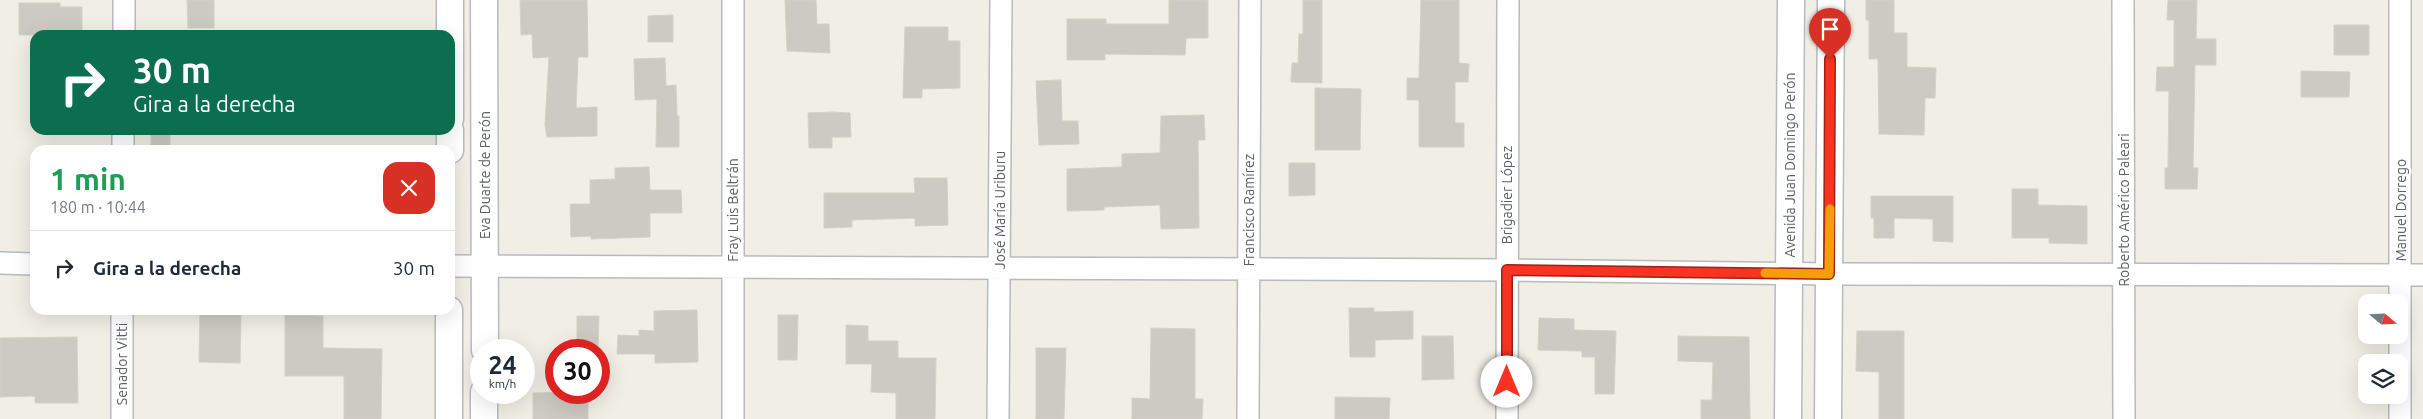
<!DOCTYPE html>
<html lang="es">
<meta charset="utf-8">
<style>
:root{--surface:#fff;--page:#f6f6f7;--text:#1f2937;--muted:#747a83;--line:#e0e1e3}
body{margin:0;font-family:Ubuntu,sans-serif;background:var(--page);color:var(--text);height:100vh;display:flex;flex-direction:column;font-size:19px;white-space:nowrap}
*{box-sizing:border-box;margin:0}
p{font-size:16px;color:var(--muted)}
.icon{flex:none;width:28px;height:28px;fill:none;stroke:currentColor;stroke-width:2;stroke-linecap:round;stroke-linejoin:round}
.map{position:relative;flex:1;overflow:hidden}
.sheet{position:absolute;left:30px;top:145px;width:425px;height:170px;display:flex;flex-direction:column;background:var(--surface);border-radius:15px;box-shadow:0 5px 20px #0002}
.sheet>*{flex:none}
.guide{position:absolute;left:30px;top:30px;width:425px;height:105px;border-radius:15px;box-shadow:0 5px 20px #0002;background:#0b6e4f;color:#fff;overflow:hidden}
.needle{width:32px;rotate:109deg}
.controls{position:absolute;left:2358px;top:294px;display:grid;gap:10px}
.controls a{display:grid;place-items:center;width:50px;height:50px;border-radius:10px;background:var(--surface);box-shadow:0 5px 20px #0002;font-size:25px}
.speed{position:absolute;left:470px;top:339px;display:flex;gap:10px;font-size:25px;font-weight:700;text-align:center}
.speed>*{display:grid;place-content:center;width:65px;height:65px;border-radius:50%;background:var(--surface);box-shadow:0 5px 20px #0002;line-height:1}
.speed small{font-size:12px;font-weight:400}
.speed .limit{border:8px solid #d22;background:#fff;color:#111}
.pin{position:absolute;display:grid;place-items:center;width:42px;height:42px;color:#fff;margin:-51px -21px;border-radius:50% 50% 50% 0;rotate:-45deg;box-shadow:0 0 5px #0007}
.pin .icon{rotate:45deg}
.me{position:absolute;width:55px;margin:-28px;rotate:0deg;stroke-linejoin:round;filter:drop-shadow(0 0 4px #0008)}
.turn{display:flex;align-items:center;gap:18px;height:105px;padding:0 20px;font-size:22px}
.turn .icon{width:65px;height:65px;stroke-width:2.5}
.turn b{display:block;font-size:35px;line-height:42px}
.round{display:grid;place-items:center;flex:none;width:52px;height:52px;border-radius:15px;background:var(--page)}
.head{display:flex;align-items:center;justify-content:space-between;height:85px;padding:0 20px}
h1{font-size:30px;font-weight:700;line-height:38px;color:#1e9e55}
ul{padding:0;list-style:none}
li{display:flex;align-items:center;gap:15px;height:75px;padding:0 20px;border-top:1px solid var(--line)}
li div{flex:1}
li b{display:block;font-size:19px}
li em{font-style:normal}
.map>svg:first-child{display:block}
.building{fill:#cdcac3;stroke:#d6d0c2}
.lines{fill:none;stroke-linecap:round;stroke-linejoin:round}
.minor-casing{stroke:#b7bbc0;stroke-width:24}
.tertiary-casing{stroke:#b7bbc0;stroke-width:29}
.minor{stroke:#fff;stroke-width:21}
.tertiary{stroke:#fff;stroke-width:26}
.route-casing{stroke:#a12116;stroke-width:12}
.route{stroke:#f83322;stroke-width:9}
.slow{stroke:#f59e0b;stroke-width:9}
.labels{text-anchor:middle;stroke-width:5;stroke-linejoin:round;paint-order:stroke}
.street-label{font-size:14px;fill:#5c6167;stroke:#fff}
</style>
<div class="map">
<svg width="2423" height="419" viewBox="0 0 2423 419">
<rect width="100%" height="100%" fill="#f0eee5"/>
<path class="building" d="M 187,0 L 214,0 L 214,28 L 188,28 Z
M 520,0 L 587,0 L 588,57 L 578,57 L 576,108 L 597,107 L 597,136 L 547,137 L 545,125 L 549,57 L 533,58 L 532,34 L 521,35 Z
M 785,0 L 816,0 L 817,24 L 829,24 L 830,53 L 787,51 Z
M 1169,0 L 1208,0 L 1208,38 L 1186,38 L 1185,55 L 1105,54 L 1105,60 L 1067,60 L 1067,19 L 1106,19 L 1106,24 L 1169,24 Z
M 1303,0 L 1322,0 L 1322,83 L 1291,82 L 1292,63 L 1298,63 L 1299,34 L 1303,34 Z
M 1421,0 L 1459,0 L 1459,63 L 1469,64 L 1468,82 L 1455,82 L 1455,123 L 1464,123 L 1464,147 L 1419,147 L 1419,100 L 1407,100 L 1407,78 L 1419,78 Z
M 1866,0 L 1894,0 L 1894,33 L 1907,33 L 1907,67 L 1936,68 L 1935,98 L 1925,98 L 1924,135 L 1879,134 L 1878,59 L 1869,59 L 1869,20 L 1866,20 Z
M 2168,0 L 2197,0 L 2196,39 L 2216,39 L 2216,65 L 2195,65 L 2193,168 L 2198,168 L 2197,189 L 2165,189 L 2165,168 L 2168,168 L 2169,91 L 2156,91 L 2157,67 L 2174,67 L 2174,20 L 2167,20 Z
M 19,3 L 60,3 L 60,7 L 82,7 L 82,35 L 19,35 Z
M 673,15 L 673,42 L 648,42 L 648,16 Z
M 2334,25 L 2369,25 L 2369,55 L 2334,55 Z
M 905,27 L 948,27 L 948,41 L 960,41 L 960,88 L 922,89 L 922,98 L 903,98 Z
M 665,58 L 666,86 L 676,85 L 677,116 L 679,116 L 679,147 L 656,147 L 657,99 L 635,100 L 634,59 Z
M 2301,71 L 2350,72 L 2349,97 L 2301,97 Z
M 1061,80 L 1062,121 L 1078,121 L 1079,144 L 1039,145 L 1036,81 Z
M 1315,88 L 1361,89 L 1360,150 L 1315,150 Z
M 832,112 L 850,113 L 851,137 L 832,137 L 832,148 L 809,148 L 808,113 Z
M 1204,115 L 1205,140 L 1198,140 L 1199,228 L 1161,229 L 1160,205 L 1104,207 L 1104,210 L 1067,211 L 1067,169 L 1122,167 L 1122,154 L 1160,153 L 1161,116 Z
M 151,130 L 170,130 L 170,150 L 151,150 Z
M 1289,163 L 1315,163 L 1315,195 L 1289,196 Z
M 649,167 L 650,190 L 681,190 L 682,213 L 650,213 L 650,237 L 591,239 L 591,236 L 571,237 L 570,204 L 590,204 L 590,180 L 615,179 L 615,168 Z
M 914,178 L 947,178 L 948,225 L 915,226 L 915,218 L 852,220 L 852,227 L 824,228 L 824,193 L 915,193 Z
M 2012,189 L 2038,189 L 2038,205 L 2087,206 L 2087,244 L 2049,243 L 2049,238 L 2012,238 Z
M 1871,196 L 1953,196 L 1953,242 L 1933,241 L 1933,219 L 1894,218 L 1894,238 L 1874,238 L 1874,218 L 1871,218 Z
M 1349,308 L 1374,308 L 1374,312 L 1413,311 L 1413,339 L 1375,340 L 1375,357 L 1350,357 Z
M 200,310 L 241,310 L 240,363 L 199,362 Z
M 697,310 L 698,362 L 655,363 L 655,354 L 617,354 L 618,335 L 639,336 L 639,330 L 654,331 L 654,311 Z
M 285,315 L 323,316 L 323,348 L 382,349 L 381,419 L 344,419 L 344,376 L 285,376 Z
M 778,315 L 798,315 L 797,360 L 778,360 Z
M 577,316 L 599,316 L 598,350 L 577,350 Z
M 1539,318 L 1574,319 L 1574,330 L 1616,331 L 1614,394 L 1595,394 L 1595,357 L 1582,357 L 1582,351 L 1538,350 Z
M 846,325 L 868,326 L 868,341 L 898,341 L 898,358 L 936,358 L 935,419 L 896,419 L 896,393 L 871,392 L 872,364 L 846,364 Z
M 1151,328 L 1195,329 L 1195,399 L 1203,399 L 1202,419 L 1132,419 L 1132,398 L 1150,399 Z
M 1857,331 L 1904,331 L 1904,419 L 1879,419 L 1879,372 L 1856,371 Z
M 1422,336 L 1453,336 L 1454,379 L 1422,380 Z
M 1678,336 L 1749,337 L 1750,419 L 1701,419 L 1701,400 L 1712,400 L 1713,362 L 1678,361 Z
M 77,337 L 78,403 L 35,403 L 35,396 L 0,397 L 0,338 Z
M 1036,348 L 1066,348 L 1064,419 L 1036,419 Z
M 588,392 L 588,419 L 533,419 L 533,393 Z
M 1335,397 L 1390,398 L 1389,419 L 1335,419 Z"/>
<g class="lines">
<g class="minor-casing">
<path id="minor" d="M 2123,0 L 2124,419
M 2400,0 L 2400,419
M 124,35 L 124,0
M 123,150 L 123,130
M 0,263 L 35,264
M 450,266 L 1507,270 L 1829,274 L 2423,275
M 122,419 L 122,310
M 733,419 L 733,0
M 998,419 L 1001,0
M 1248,419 L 1250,0
M 1507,419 L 1508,0"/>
</g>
<g class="tertiary-casing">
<path id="tertiary" d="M 484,0 L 485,350
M 450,119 L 450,0
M 450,150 L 450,130
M 449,419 L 449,310
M 484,419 L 484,392
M 1788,419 L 1791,0
M 1828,419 L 1831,0"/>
</g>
<use href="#minor" class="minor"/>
<use href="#tertiary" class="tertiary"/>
</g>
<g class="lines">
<g class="route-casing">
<path id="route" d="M 1507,382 L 1507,270 L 1829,274 L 1830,59"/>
</g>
<use href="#route" class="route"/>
<path class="slow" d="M 1765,273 L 1829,274 L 1830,209"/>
</g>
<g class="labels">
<g class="street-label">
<text transform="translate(1790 165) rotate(-90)" y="5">Avenida Juan Domingo Perón</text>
<text transform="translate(485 175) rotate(-90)" y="5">Eva Duarte de Perón</text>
<text transform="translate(1507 195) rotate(-90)" y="5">Brigadier López</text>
<text transform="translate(733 210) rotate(-90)" y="5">Fray Luis Beltrán</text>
<text transform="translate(1000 210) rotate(-90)" y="5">José María Uriburu</text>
<text transform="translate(1249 210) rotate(-90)" y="5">Francisco Ramírez</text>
<text transform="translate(2124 210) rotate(-90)" y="5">Roberto Américo Paleari</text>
<text transform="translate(2401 210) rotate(-90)" y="5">Manuel Dorrego</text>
<text transform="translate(122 364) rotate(-90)" y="5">Senador Vitti</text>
</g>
</g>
</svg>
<div class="controls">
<a><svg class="needle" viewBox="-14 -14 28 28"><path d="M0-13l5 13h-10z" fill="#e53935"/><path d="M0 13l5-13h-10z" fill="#747a83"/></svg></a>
<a><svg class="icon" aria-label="layers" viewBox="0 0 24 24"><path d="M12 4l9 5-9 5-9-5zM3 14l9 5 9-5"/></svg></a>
</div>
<div class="speed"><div>24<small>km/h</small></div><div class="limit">30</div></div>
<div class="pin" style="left:1830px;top:59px;background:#d93025"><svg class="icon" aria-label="arrive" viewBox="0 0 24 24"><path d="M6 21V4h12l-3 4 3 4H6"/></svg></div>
<svg class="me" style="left:1507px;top:382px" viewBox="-20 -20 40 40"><circle r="19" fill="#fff"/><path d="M0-13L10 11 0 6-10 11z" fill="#f83322"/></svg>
<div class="guide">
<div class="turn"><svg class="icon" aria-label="right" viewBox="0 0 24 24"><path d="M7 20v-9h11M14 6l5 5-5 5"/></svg><div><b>30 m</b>Gira a la derecha</div></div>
</div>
<section class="sheet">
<div class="head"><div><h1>1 min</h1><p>180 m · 10:44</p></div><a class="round" style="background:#d93025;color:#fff"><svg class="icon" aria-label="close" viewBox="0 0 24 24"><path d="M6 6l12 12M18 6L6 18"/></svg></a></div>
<ul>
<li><svg class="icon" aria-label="right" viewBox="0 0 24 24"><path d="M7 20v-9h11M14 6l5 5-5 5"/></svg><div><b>Gira a la derecha</b></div><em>30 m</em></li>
</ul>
</section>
</div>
